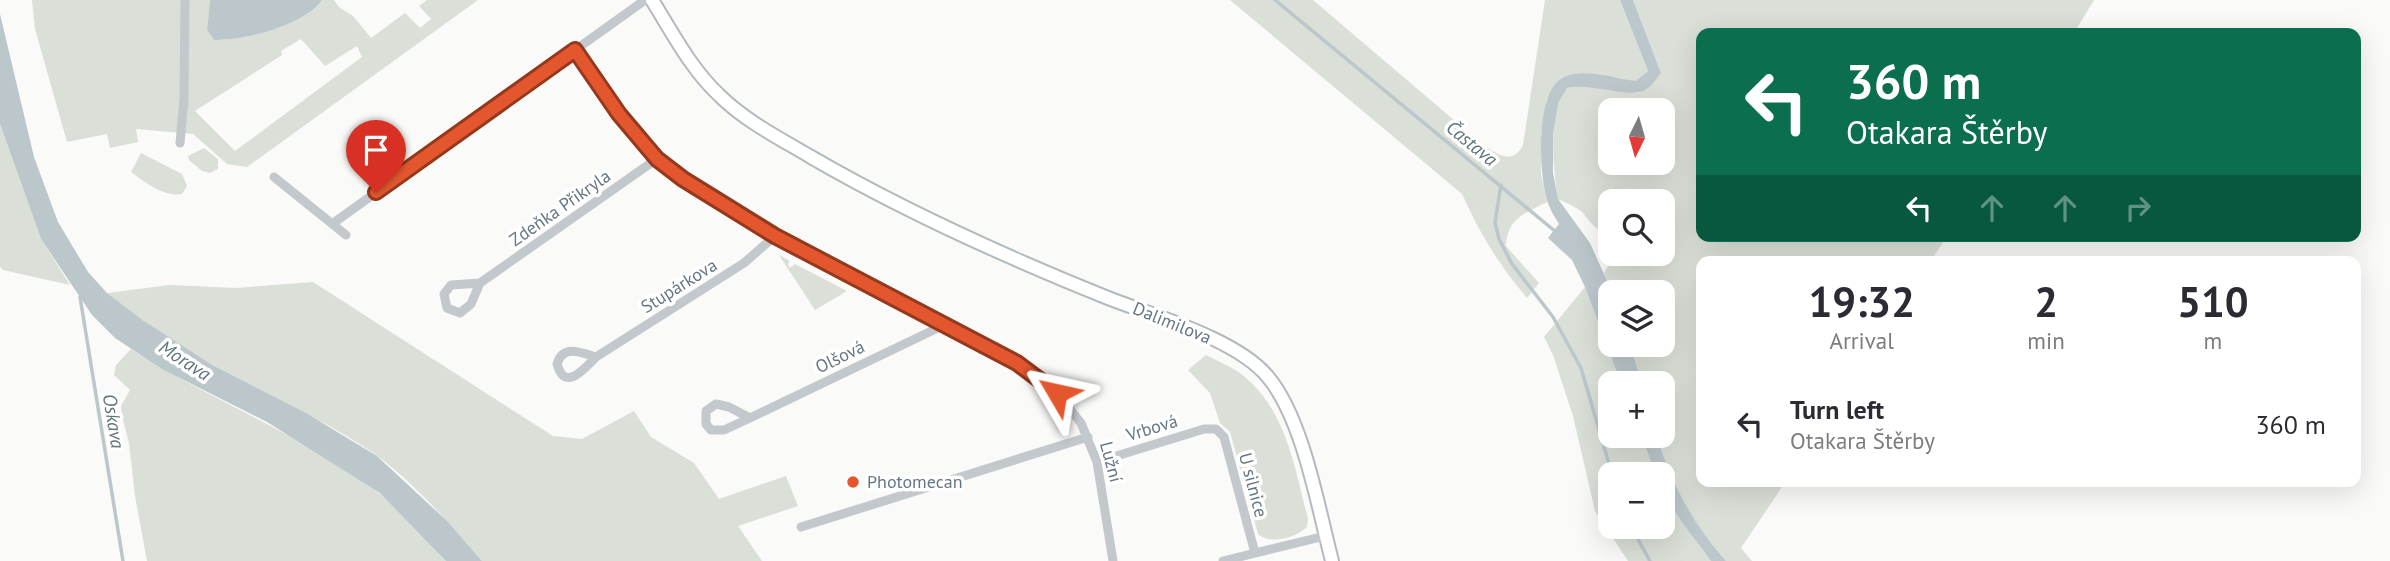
<!DOCTYPE html>
<meta charset="utf-8">
<style>
:root{--surface:#fff;--page:#f2f2f3;--text:#2b2b33;--muted:#7c7c81}
body{margin:0;font-family:"PT Sans",sans-serif;background:var(--page);color:var(--text);height:100vh;display:flex;flex-direction:column;font-size:26px;white-space:nowrap}
*{box-sizing:border-box;margin:0}
p{font-size:23px;color:var(--muted)}
.icon{flex:none;width:38px;height:38px;fill:none;stroke:currentColor;stroke-width:2;stroke-linecap:round;stroke-linejoin:round}
.map{position:relative;flex:1;overflow:hidden}
.details{position:absolute;left:1696px;top:256px;width:665px;height:231px;display:flex;flex-direction:column;background:var(--surface);border-radius:14px;box-shadow:0 7px 28px #0002}
.details>*{flex:none}
.guide{position:absolute;left:1696px;top:28px;width:665px;height:214px;border-radius:14px;box-shadow:0 7px 28px #0002;background:#0b6e4f;color:#fff;overflow:hidden}
.needle{width:46px;rotate:185deg}
.fabs{position:absolute;left:1598px;top:98px;display:grid;gap:14px}
.fabs a{display:grid;place-items:center;width:77px;height:77px;border-radius:14px;background:var(--surface);box-shadow:0 7px 28px #0002;font-size:35px}
.pin{position:absolute;display:grid;place-items:center;width:60px;height:60px;color:#fff;margin:-72px -30px;border-radius:50% 50% 50% 0;rotate:-45deg;box-shadow:0 0 7px #0007}
.pin .icon{rotate:45deg}
.me{position:absolute;width:77px;margin:-38px;rotate:306deg;stroke-linejoin:round;filter:drop-shadow(0 0 5px #0008)}
.turn{display:flex;align-items:center;gap:24px;height:147px;padding:0 35px;font-size:32px}
.turn .icon{width:91px;height:91px;stroke-width:2.5}
.turn b{display:block;font-size:49px;line-height:60px}
.lanes{display:flex;align-items:center;height:66px;padding:0 35px;background:#0003;justify-content:center;gap:35px;direction:ltr}
.lanes .off{opacity:.35}
.eta{display:flex;justify-content:space-evenly;align-items:center;height:119px;text-align:center}
.eta b{font-size:42px;font-weight:600;line-height:49px}
ul{padding:0;list-style:none}
li{display:flex;align-items:center;gap:21px;height:98px;padding:0 35px}
li div{flex:1}
li b{display:block;font-size:26px}
li em{font-style:normal}
.map>svg:first-child{display:block}
.green{fill:#dadfd7;fill-rule:evenodd}
.water{fill:#bbc7cb}
.lines{fill:none;stroke-linecap:round;stroke-linejoin:round}
.stream{stroke:#bbc7cb;stroke-width:3.5}
.secondary-casing{stroke:#b3babf;stroke-width:16}
.street{stroke:#c3c8cc;stroke-width:9}
.secondary{stroke:#fff;stroke-width:12}
.route-casing{stroke:#94391e;stroke-width:18}
.route{stroke:#e4572e;stroke-width:12}
.poi-dot{fill:#e4572e;stroke:#fff;stroke-width:2.5}
.labels{text-anchor:middle;stroke-width:7;stroke-linejoin:round;paint-order:stroke}
.street-label{font-size:18px;fill:#657683;stroke:#fff}
.poi-label{font-size:18px;fill:#657683;stroke:#fff;text-anchor:start}
.water-label{font-size:19px;font-style:italic;fill:#60757c;stroke:#fff}
</style>
<div class="map">
<svg width="2390" height="561" viewBox="0 0 2390 561">
<rect width="100%" height="100%" fill="#fafaf8"/>
<path class="green" d="M 32,0 L 210,0 L 207,30 L 214,40 C 244,41 305,25 322,0 L 334,0 L 339,7 L 353,16 L 371,38 L 405,13 L 420,28 L 431,19 L 419,6 L 427,0 L 478,0 L 247,167 L 227,164 L 193,134 L 136,129 L 138,142 L 110,148 L 107,134 L 67,142 L 35,29 ZM 301,39 L 325,66 L 357,46 L 362,57 L 235,151 L 195,111 L 282,55 L 281,51 Z
M 1230,0 L 1313,0 L 1482,144 C 1497,154 1512,166 1523,145 L 1545,0 L 1620,0 L 1648,71 L 1636,82 L 1578,73 L 1547,99 L 1541,133 L 1541,174 L 1547,202 C 1524,214 1508,218 1506,246 L 1539,283 L 1527,298 C 1497,262 1482,237 1462,194 Z
M 1633,0 L 2094,0 L 2074,33 L 1701,33 L 1701,236 L 1947,236 L 1931,261 L 1701,261 L 1701,481 L 1786,481 L 1741,548 L 1752,561 L 1726,561 C 1694,525 1670,482 1657,436 L 1662,436 L 1662,383 L 1642,383 L 1630,345 L 1662,345 L 1662,292 L 1612,292 L 1604,273 L 1615,254 L 1662,254 L 1662,201 L 1610,201 L 1610,234 C 1594,229 1593,225 1583,213 C 1577,207 1566,203 1558,199 C 1554,178 1546,100 1568,88 C 1584,80 1620,91 1638,93 L 1661,73 ZM 1610,110 L 1662,110 L 1662,163 L 1610,163 Z
M 0,124 L 41,239 L 70,285 L 3,270 L 0,267 Z
M 204,148 L 218,159 L 218,169 L 210,173 L 202,171 L 189,160 L 188,156 Z
M 141,153 L 182,174 L 187,186 L 182,194 C 163,197 145,182 131,172 Z
M 779,255 L 790,261 L 788,264 L 790,268 L 795,264 L 847,291 L 815,310 Z
M 313,282 L 553,436 L 582,439 L 634,411 L 651,437 L 694,463 L 719,499 L 786,476 L 798,506 L 738,526 L 762,561 L 482,561 C 450,525 416,484 376,455 C 325,419 267,396 213,366 C 176,345 141,319 107,293 L 169,285 L 236,288 Z
M 1585,287 L 1621,383 L 1610,383 L 1610,436 L 1641,436 L 1656,474 L 1610,474 L 1610,527 L 1662,527 L 1663,486 L 1683,523 L 1711,561 L 1628,561 L 1595,511 L 1573,416 L 1553,355 L 1544,337 Z
M 131,349 C 211,401 302,434 378,492 C 403,511 424,538 446,561 L 147,561 L 135,496 L 129,443 L 122,416 L 121,406 L 130,390 L 114,375 L 116,365 Z
M 1206,355 C 1217,361 1230,366 1240,373 C 1286,408 1294,466 1308,519 L 1307,527 C 1296,538 1270,545 1258,534 L 1230,432 L 1220,423 L 1210,393 L 1188,370 Z"/>
<path class="water" d="M 210,0 L 322,0 C 305,25 244,41 214,40 L 207,30 Z
M 1620,0 L 1633,0 L 1661,73 C 1656,79 1652,86 1645,90 C 1630,99 1591,82 1567,88 L 1558,103 L 1553,134 L 1553,173 L 1558,199 L 1590,243 L 1612,292 L 1610,345 L 1630,345 L 1642,383 L 1621,383 L 1585,287 L 1572,260 L 1548,238 L 1559,224 C 1554,216 1549,208 1547,200 C 1539,174 1535,96 1561,79 C 1581,66 1614,79 1636,81 L 1648,71 Z
M 0,14 L 34,157 L 58,222 L 88,272 L 107,293 L 144,321 L 212,365 L 306,413 L 377,456 L 447,521 L 482,561 L 446,561 L 380,493 L 267,422 L 162,369 L 115,338 L 92,315 L 41,239 L 0,124 Z
M 1641,436 L 1657,436 C 1670,482 1694,525 1726,561 L 1711,561 C 1695,538 1662,503 1662,474 L 1656,474 Z"/>
<g class="lines">
<path class="stream" d="M 1275,0 L 1556,232
M 1501,185 L 1495,222 L 1499,239 L 1512,264 L 1553,317 L 1581,368 L 1612,474
M 80,297 L 123,561
M 1631,527 L 1650,561"/>
<g class="secondary-casing">
<path id="secondary" d="M 652,0 C 672,32 691,69 719,95 C 745,121 779,138 811,157 C 906,212 1006,257 1108,298 C 1154,316 1237,339 1268,377 C 1303,419 1318,507 1332,561"/>
</g>
<path class="street" d="M 575,50 L 619,114 L 658,158 L 683,179 L 775,236 L 1017,364 L 1057,393 L 1081,423 L 1097,462 L 1113,561
M 180,143 L 184,99 L 185,0
M 274,177 L 346,235
M 332,224 L 645,0
M 480,283 L 451,285 L 444,294 L 447,308 L 460,313 L 471,304 L 480,283 L 658,158
M 596,357 C 580,352 563,344 557,364 C 565,393 585,368 596,357 L 744,263 L 775,236
M 750,418 L 729,407 L 716,404 L 706,411 L 706,424 L 711,430 L 724,430 L 750,418 L 944,325
M 1097,462 L 1204,429 L 1216,429 L 1224,437 L 1255,553
M 801,527 L 1088,437
M 1223,561 L 1325,536"/>
<use href="#secondary" class="secondary"/>
</g>
<g class="lines">
<g class="route-casing">
<path id="route" d="M 376,192 L 575,50 L 619,114 L 657,159 L 683,179 L 775,236 L 1017,363 L 1057,393"/>
</g>
<use href="#route" class="route"/>
</g>
<circle class="poi-dot" cx="853" cy="482" r="7"/>
<g class="labels">
<g class="street-label">
<text transform="translate(560 208) rotate(-35)" y="6">Zdeňka Přikryla</text>
<text transform="translate(679 286) rotate(-32)" y="6">Stupárkova</text>
<text transform="translate(1172 323) rotate(22)" y="6">Dalimilova</text>
<text transform="translate(840 357) rotate(-26)" y="6">Olšová</text>
<text transform="translate(1152 428) rotate(-17)" y="6">Vrbová</text>
<text transform="translate(1111 462) rotate(75)" y="6">Lužní</text>
<text transform="translate(1253 485) rotate(75)" y="6">U silnice</text>
</g>
<g class="poi-label">
<text x="867" y="488">Photomecan</text>
</g>
<g class="water-label">
<text transform="translate(1472 143) rotate(39)" y="7">Častava</text>
<text transform="translate(185 360) rotate(33)" y="7">Morava</text>
<text transform="translate(114 421) rotate(81)" y="7">Oskava</text>
</g>
</g>
</svg>
<div class="fabs">
<a><svg class="needle" viewBox="-14 -14 28 28"><path d="M0-13l5 13h-10z" fill="#e53935"/><path d="M0 13l5-13h-10z" fill="#7c7c81"/></svg></a>
<a><svg class="icon" aria-label="search" viewBox="0 0 24 24"><circle cx="10" cy="10" r="6"/><path d="M15 15l6 6"/></svg></a>
<a><svg class="icon" aria-label="layers" viewBox="0 0 24 24"><path d="M12 4l9 5-9 5-9-5zM3 14l9 5 9-5"/></svg></a>
<a>+</a>
<a>−</a>
</div>
<div class="pin" style="left:376px;top:192px;background:#d93025"><svg class="icon" aria-label="arrive" viewBox="0 0 24 24"><path d="M6 21V4h12l-3 4 3 4H6"/></svg></div>
<svg class="me" style="left:1057px;top:393px" viewBox="-20 -20 40 40"><path d="M0-17L14 15 0 8-14 15z" fill="#e4572e" stroke="#fff" stroke-width="4"/></svg>
<div class="guide">
<div class="turn"><svg class="icon" aria-label="left" viewBox="0 0 24 24"><path d="M17 20v-9H6M10 6l-5 5 5 5"/></svg><div><b>360 m</b>Otakara Štěrby</div></div>
<div class="lanes"><svg class="icon" aria-label="left" viewBox="0 0 24 24"><path d="M17 20v-9H6M10 6l-5 5 5 5"/></svg><svg class="icon off" aria-label="ahead" viewBox="0 0 24 24"><path d="M12 20V5M6 11l6-6 6 6"/></svg><svg class="icon off" aria-label="ahead" viewBox="0 0 24 24"><path d="M12 20V5M6 11l6-6 6 6"/></svg><svg class="icon off" aria-label="right" viewBox="0 0 24 24"><path d="M7 20v-9h11M14 6l5 5-5 5"/></svg></div>
</div>
<section class="details">
<div class="eta">
<div><b>19:32</b><p>Arrival</p></div>
<div><b>2</b><p>min</p></div>
<div><b>510</b><p>m</p></div>
</div>
<ul>
<li><svg class="icon" aria-label="left" viewBox="0 0 24 24"><path d="M17 20v-9H6M10 6l-5 5 5 5"/></svg><div><b>Turn left</b><p>Otakara Štěrby</p></div><em>360 m</em></li>
</ul>
</section>
</div>
